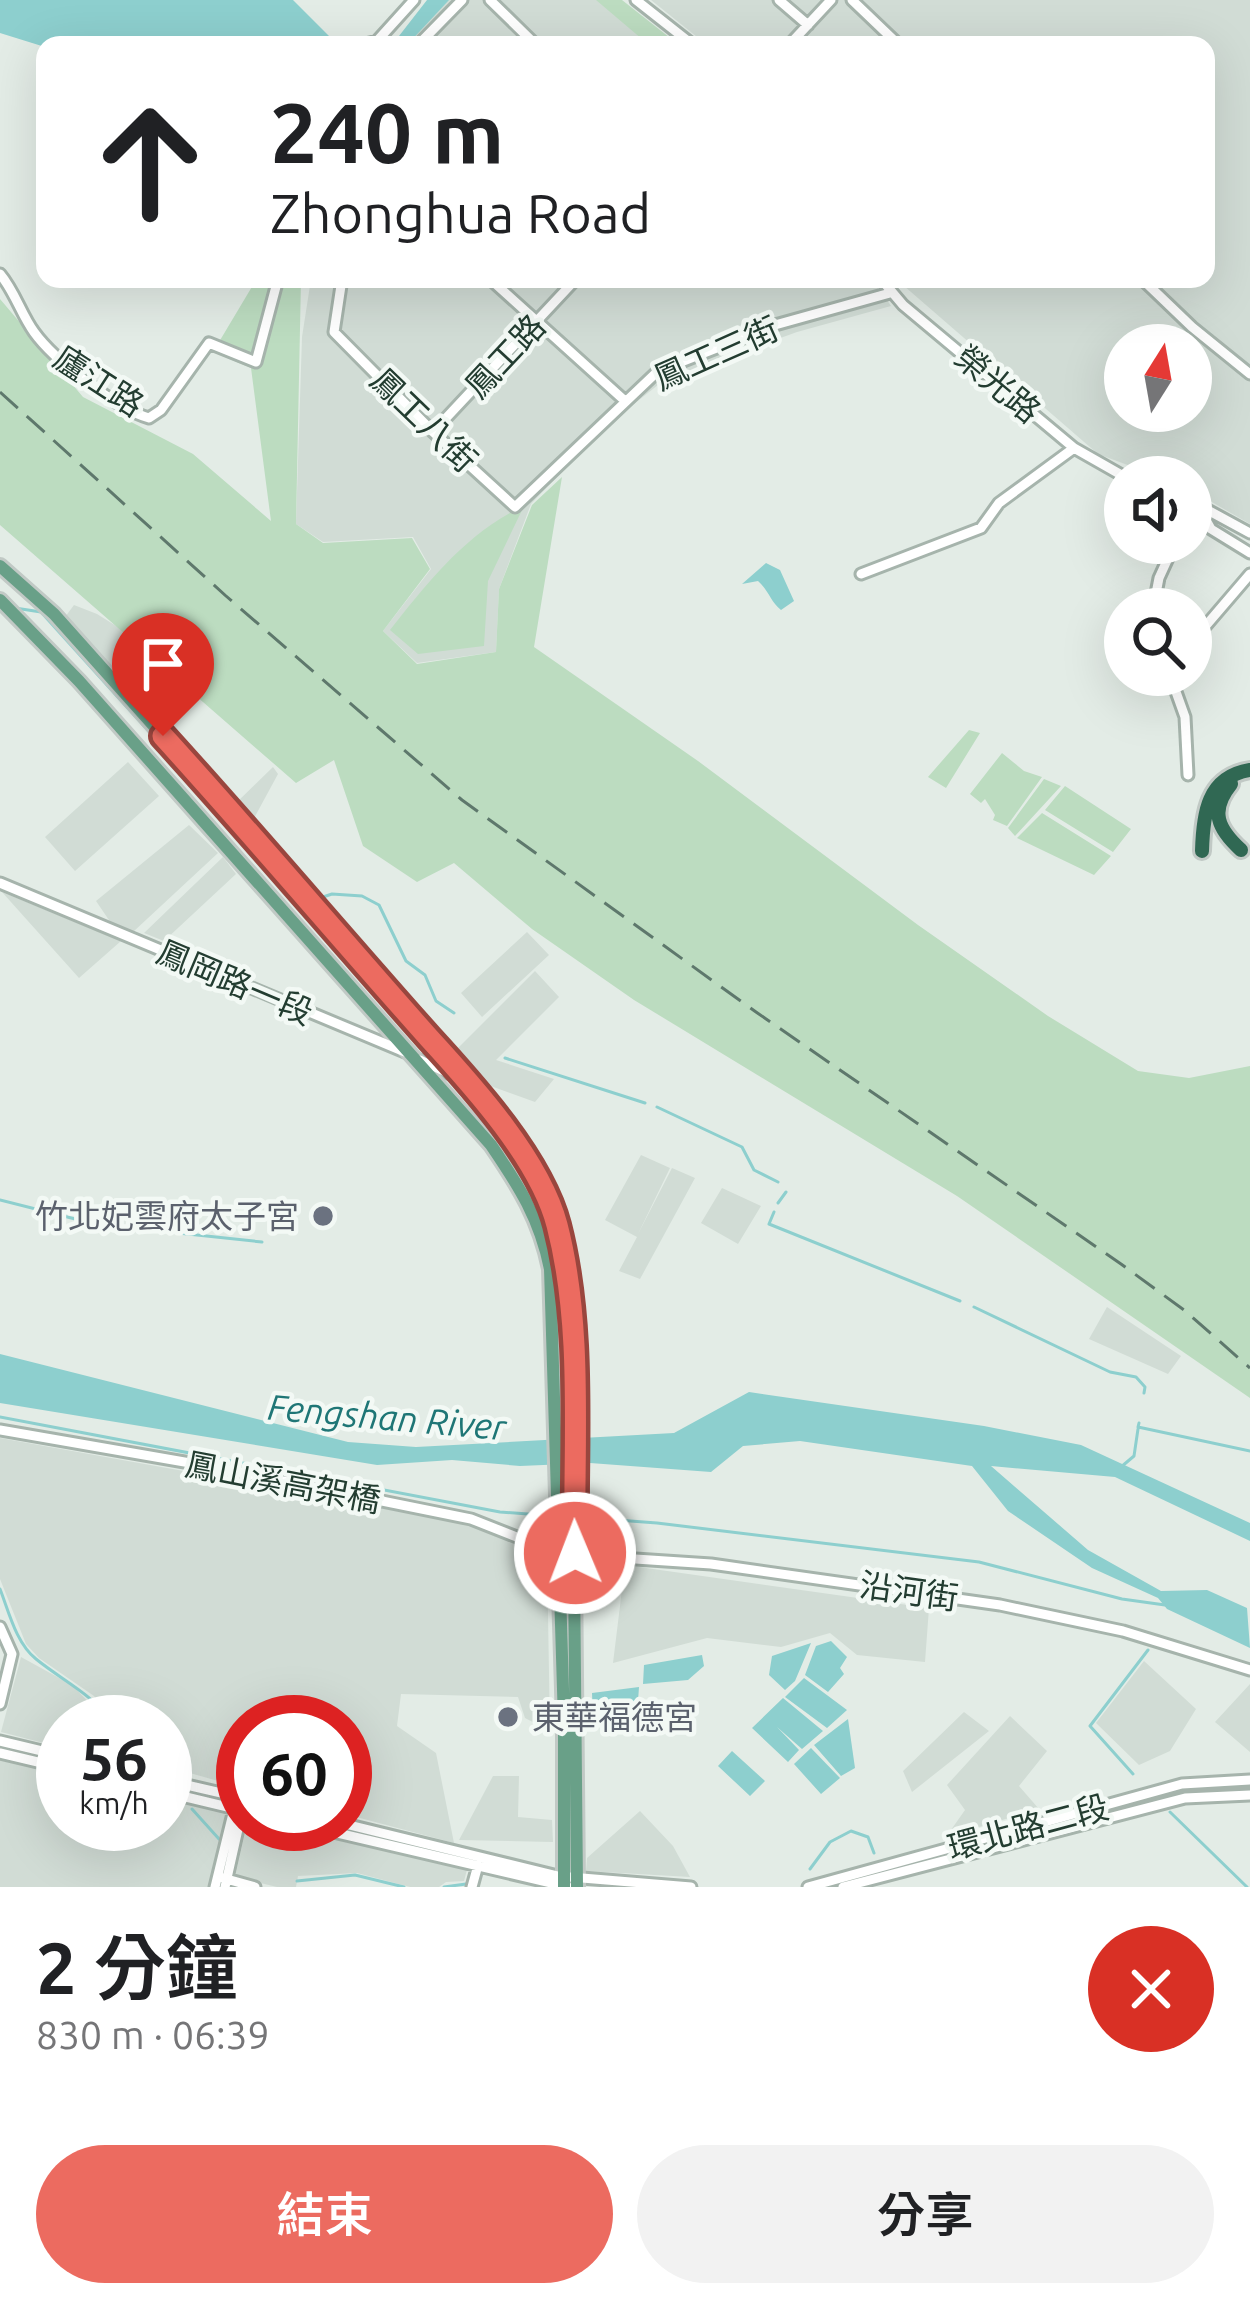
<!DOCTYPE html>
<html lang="zh-TW">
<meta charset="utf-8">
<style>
:root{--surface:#fff;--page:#f2f2f2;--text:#202124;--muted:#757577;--accent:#ec6b60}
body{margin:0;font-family:Ubuntu,"Noto Sans TC",sans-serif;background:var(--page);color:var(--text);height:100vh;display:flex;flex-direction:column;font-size:45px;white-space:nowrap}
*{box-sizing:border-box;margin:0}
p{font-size:39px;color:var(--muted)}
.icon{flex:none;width:66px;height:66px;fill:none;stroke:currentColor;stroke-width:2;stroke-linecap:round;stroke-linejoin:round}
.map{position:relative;height:1887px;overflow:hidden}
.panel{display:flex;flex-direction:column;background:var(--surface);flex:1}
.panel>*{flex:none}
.guide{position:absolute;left:36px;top:36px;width:1179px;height:252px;border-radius:24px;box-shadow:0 12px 48px #0002;background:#fff;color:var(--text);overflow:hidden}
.needle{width:78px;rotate:11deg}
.tools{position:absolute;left:1104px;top:324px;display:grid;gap:24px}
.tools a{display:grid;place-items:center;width:108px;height:108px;border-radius:50%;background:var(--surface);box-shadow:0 12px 48px #0002;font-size:60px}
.speed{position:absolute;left:36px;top:1695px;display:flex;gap:24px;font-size:60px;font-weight:700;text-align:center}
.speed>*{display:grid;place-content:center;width:156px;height:156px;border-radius:50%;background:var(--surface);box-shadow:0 12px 48px #0002;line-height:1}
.speed small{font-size:30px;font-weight:400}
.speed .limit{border:18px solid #d22;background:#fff;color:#111}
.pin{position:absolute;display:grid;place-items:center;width:102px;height:102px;color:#fff;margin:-123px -51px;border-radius:50% 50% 50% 0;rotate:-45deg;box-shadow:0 0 12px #0007}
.pin .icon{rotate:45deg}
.me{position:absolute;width:132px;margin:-66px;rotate:359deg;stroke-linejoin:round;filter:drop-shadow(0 0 9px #0008)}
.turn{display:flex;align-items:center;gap:42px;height:252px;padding:0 36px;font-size:54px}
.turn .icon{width:156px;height:156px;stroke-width:2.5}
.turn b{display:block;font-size:84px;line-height:102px}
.round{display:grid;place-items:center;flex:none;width:126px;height:126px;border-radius:63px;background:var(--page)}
.summary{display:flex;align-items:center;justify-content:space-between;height:204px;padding:0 36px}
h1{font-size:72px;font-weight:600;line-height:90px}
.action{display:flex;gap:24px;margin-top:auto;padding:24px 36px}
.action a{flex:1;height:138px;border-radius:72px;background:var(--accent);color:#fff;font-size:48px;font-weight:600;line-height:138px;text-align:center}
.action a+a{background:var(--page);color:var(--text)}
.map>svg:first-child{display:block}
.built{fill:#d1dcd5;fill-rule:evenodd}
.green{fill:#bcdcc0}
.water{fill:#8dcfce}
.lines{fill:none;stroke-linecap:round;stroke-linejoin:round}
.stream{stroke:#8dcfce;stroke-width:3}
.minor-casing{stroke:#a6b4ac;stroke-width:15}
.major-casing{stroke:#c1c9c5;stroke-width:18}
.highway-casing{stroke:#c1c9c5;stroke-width:20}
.minor{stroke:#fff;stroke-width:9}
.major{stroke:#69a088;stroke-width:12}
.highway{stroke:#306853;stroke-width:14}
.rail{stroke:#5e786c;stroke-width:3;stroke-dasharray:24 12;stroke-linecap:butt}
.route-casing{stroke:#99463e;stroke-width:30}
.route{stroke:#ec6b60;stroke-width:21}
.worship-dot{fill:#6b7280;stroke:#f3f9f5;stroke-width:4.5}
.labels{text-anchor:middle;stroke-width:9;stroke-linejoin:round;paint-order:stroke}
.street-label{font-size:33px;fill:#233d31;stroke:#f3f9f5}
.worship-label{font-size:33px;fill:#5b616d;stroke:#f3f9f5;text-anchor:end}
.water-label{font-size:36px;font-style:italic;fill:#1f7676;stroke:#f3f9f5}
</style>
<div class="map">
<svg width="1250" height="1887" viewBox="0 0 1250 1887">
<rect width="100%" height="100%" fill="#e3ece6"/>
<path class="built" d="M 432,0 L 614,0 L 673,45 L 394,45 Z
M 651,0 L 1250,0 L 1250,524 L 1191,490 L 1191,477 L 1160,477 L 1098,454 L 896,279 L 1206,279 L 1206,45 L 707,45 ZM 1125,345 L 1191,345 L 1191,411 L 1125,411 Z
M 311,279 L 873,279 L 891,306 L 797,332 L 663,381 L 601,430 L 531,504 L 499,589 L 496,652 L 417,663 L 383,631 L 431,569 L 413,537 L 323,542 L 296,524 L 302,337 Z
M 74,605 L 97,614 L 169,659 L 134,693 L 65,617 Z
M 128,762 L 159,796 L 75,871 L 45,837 Z
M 273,767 L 278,774 L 252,822 L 235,804 Z
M 189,825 L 218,853 L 133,932 L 113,926 L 96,901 Z
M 223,857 L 236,874 L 164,941 L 144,933 Z
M 2,892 L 121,941 L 79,978 Z
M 527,932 L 549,955 L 482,1017 L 461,993 Z
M 535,971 L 559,997 L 496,1060 L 554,1079 L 535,1102 L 477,1081 L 453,1053 Z
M 641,1155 L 670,1168 L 638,1234 L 672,1168 L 695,1178 L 640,1279 L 619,1271 L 637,1237 L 605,1220 Z
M 722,1188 L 761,1206 L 738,1244 L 701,1223 Z
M 1107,1307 L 1181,1356 L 1168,1374 L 1089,1339 Z
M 0,1438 L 472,1523 L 547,1558 L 550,1731 L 525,1718 L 518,1697 L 401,1694 L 397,1726 L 436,1753 L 454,1843 L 345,1814 L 345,1722 L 243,1722 L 243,1788 L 165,1766 L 165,1722 L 112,1722 L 94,1696 L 39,1658 L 26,1644 L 0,1579 Z
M 625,1565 L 929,1608 L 925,1662 L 857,1655 L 830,1633 L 781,1647 L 707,1638 L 613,1663 Z
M 21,1657 L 72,1685 L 108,1722 L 63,1722 L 63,1748 L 1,1732 Z
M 1144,1661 L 1196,1709 L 1170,1751 L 1139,1765 L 1096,1723 Z
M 1250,1684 L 1250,1752 L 1215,1722 Z
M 964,1712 L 989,1731 L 912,1792 L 903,1771 Z
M 1010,1716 L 1047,1751 L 1019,1786 L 1039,1809 L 946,1837 L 965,1810 L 947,1785 Z
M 0,1745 L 63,1760 L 63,1824 L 165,1824 L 165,1785 L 239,1804 L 218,1887 L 0,1887 Z
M 493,1776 L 519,1776 L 518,1817 L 552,1820 L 553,1842 L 459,1840 Z
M 640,1811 L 673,1846 L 690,1877 L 586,1871 L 587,1858 Z
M 247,1824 L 268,1824 L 467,1870 L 464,1881 L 446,1882 L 439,1887 L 410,1887 L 357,1873 L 298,1876 L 296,1887 L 277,1887 L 235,1877 Z"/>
<path class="green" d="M 596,0 L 622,0 L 679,45 L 649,45 Z
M 268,279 L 301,279 L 296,524 L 323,543 L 412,538 L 430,569 L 383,631 L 417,664 L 496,652 L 499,589 L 532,505 L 562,477 L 534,647 L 698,761 L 918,925 L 1048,1016 L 1138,1071 L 1189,1078 L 1250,1066 L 1250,1398 L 957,1196 L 634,1000 L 532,929 L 454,863 L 417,882 L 363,846 L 334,760 L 296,783 L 0,525 L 0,299 L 83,397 L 193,454 L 271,521 L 251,368 L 213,352 L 253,285 Z
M 524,506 L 488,581 L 484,646 L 418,654 L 390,630 C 427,583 468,531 524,506 Z
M 969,730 L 980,733 L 946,788 L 928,777 Z
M 1002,753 L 1024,771 L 1042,777 L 1007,826 L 993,820 L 995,815 L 985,799 L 981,803 L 970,794 Z
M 1044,779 L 1061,786 L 1015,836 L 1008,828 Z
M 1065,786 L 1131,829 L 1113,852 L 1045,810 Z
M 1042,813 L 1111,856 L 1094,875 L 1017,838 Z"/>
<path class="water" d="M 0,0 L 293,0 L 333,40 L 325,45 L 45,47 L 0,33 Z
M 427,0 L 449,0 L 407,45 L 392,45 Z
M 766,563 L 780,570 L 794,601 L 781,610 C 770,601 769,591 758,581 L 742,584 Z
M 0,1354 L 348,1442 L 416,1447 L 674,1433 L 749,1392 L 984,1426 L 1081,1445 L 1250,1523 L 1250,1541 L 1115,1477 L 991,1466 L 1088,1550 L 1161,1591 L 1207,1590 L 1247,1608 L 1250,1648 L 1167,1609 L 1158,1598 L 1092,1568 L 1008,1511 L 972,1466 L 800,1441 L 743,1446 L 711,1472 L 590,1463 L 520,1466 L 452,1460 L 377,1465 L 0,1403 Z
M 831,1641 L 847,1657 L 840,1668 L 844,1674 L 828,1692 L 805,1675 L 816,1646 Z
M 811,1643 L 795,1681 L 785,1690 L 769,1675 L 772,1656 Z
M 702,1655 L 704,1666 L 688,1680 L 643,1684 L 644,1665 Z
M 804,1678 L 847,1710 L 827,1728 L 785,1697 Z
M 639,1687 L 637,1715 L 593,1718 L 592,1693 Z
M 783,1698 L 823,1731 L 802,1749 L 777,1727 L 799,1750 L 788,1762 L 752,1728 Z
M 848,1719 L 855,1768 L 841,1776 L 814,1745 Z
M 811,1748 L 840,1778 L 821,1794 L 794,1764 Z
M 732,1751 L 765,1781 L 750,1796 L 718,1766 Z"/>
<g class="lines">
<path class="stream" d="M 15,608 L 41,612 L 303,902
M 317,899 L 332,894 L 362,896 L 379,905 L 406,961 L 425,975 L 436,1001 L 454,1013
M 505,1058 L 645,1103
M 657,1107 L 742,1147 L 754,1170 L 778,1182
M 0,1200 L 91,1223 L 164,1231
M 778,1203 L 786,1192
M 774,1212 L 769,1224 L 960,1301
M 178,1233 L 262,1242
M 974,1307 L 1110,1372 L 1136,1377 L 1145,1387 L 1144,1393
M 0,1417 L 500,1512 L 555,1516
M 1139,1423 L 1138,1427 L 1250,1451
M 1121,1467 L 1134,1456 L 1138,1429
M 577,1517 L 657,1523 L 979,1562 L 1122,1599 L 1165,1605
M 0,1589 C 9,1612 16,1643 36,1659 C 63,1681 91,1693 112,1722
M 1133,1774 L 1090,1726 L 1148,1650
M 192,1809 L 219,1839
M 1170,1812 L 1247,1887
M 810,1869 L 830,1842 L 851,1831 L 868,1837 L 874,1853
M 297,1881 L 355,1875 L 404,1887
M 444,1887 L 466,1884"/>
<g class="minor-casing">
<path id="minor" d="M 490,0 L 536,45
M 636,0 L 693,45
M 779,0 L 808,25
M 852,0 L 899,45
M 362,45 L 377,41 L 414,0
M 418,45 L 462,0
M 789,45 L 831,0
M 0,274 C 15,292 21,314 34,332 C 54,360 117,409 149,418 L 161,410 L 209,343 L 256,362 L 278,279
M 342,279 L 334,332 L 433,432 L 515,507 L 658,371 L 775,325 L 890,293
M 490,279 L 624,400
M 881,279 L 903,305 L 1074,448 L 1125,477
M 1142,279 L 1192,327 L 1250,374
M 433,432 L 576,279
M 1191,501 L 1250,533
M 1191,515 L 1197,504 L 1211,529 L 1250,553
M 861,574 L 981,528 L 999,503 L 1074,448
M 1153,609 L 1159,578 L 1175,543
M 1191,643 L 1250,574
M 1170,675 L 1185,717 L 1188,775
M 0,883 L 405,1052
M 420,1060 L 465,1081
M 0,1430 L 219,1468 L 471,1519 L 560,1554 L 711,1564 L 1000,1605 L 1123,1631 L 1250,1670
M 0,1627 L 12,1654 L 0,1704
M 0,1741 L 63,1756
M 0,1753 L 63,1768
M 165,1780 L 243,1798
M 165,1792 L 236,1809
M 299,1824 L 568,1887
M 345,1824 L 558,1876 L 691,1887
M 223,1878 L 255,1887
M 215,1887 L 237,1797
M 225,1887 L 243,1807
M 472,1887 L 478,1865
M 808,1887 L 1182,1784 L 1250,1780
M 843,1887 L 1185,1798 L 1250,1795"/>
</g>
<g class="major-casing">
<path id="major" d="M 0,566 L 54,614 L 401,1003 L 521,1147 L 556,1221 L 568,1276 L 572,1359 L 577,1887
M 0,600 L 79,681 L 491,1145 C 519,1186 540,1219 550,1269 L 564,1721 L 564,1887"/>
</g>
<g class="highway-casing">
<path id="highway" d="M 1231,784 C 1209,811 1218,829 1241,850
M 1202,851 C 1203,814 1207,777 1250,770"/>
</g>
<use href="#minor" class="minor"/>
<use href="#major" class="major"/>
<use href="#highway" class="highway"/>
<path class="rail" d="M 0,392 L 226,596 L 462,800 L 756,1012 L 1121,1264 L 1184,1310 L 1250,1368"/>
</g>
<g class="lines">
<g class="route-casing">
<path id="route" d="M 163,736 C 253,835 340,938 429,1038 C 474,1087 540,1160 557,1225 C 584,1329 573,1446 575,1553"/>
</g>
<use href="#route" class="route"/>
</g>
<g class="worship-dot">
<circle cx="323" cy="1216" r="12"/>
<circle cx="508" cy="1717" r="12"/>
</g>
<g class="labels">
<g class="street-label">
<text transform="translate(716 353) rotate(-24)" y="12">鳳工三街</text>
<text transform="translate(505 356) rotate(-47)" y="12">鳳工路</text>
<text transform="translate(99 381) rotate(33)" y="12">廬江路</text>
<text transform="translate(998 384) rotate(40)" y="12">榮光路</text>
<text transform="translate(424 420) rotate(44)" y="12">鳳工八街</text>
<text transform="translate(235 982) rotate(23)" y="12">鳳岡路一段</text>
<text transform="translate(283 1482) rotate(11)" y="12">鳳山溪高架橋</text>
<text transform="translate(909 1591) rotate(8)" y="12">沿河街</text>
<text transform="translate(1028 1827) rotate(-15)" y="12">環北路二段</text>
</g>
<g class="worship-label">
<text x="299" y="1228">竹北妃雲府太子宮</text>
<text x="532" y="1729" text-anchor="start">東華福德宮</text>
</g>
<g class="water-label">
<text transform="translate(387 1417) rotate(5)" y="13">Fengshan River</text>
</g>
</g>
</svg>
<div class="tools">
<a><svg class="needle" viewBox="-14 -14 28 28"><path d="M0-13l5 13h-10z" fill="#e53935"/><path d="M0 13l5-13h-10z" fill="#757577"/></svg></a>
<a><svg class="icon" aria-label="sound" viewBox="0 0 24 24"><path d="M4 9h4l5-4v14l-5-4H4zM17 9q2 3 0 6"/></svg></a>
<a><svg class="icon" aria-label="search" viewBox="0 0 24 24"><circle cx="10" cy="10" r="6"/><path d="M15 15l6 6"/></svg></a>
</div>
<div class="speed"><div>56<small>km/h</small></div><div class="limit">60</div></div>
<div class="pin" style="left:163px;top:736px;background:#d93025"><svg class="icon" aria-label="arrive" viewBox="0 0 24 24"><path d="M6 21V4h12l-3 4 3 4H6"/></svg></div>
<svg class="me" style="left:575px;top:1553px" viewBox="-20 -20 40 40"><circle r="17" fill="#ec6b60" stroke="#fff" stroke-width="3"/><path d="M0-11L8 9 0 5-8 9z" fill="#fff"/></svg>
<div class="guide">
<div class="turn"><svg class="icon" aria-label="ahead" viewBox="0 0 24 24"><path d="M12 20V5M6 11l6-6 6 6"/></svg><div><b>240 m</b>Zhonghua Road</div></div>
</div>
</div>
<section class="panel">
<div class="summary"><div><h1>2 分鐘</h1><p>830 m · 06:39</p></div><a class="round" style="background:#d93025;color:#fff"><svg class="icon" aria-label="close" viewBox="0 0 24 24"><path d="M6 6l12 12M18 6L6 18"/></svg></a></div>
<div class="action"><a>結束</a><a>分享</a></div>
</section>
